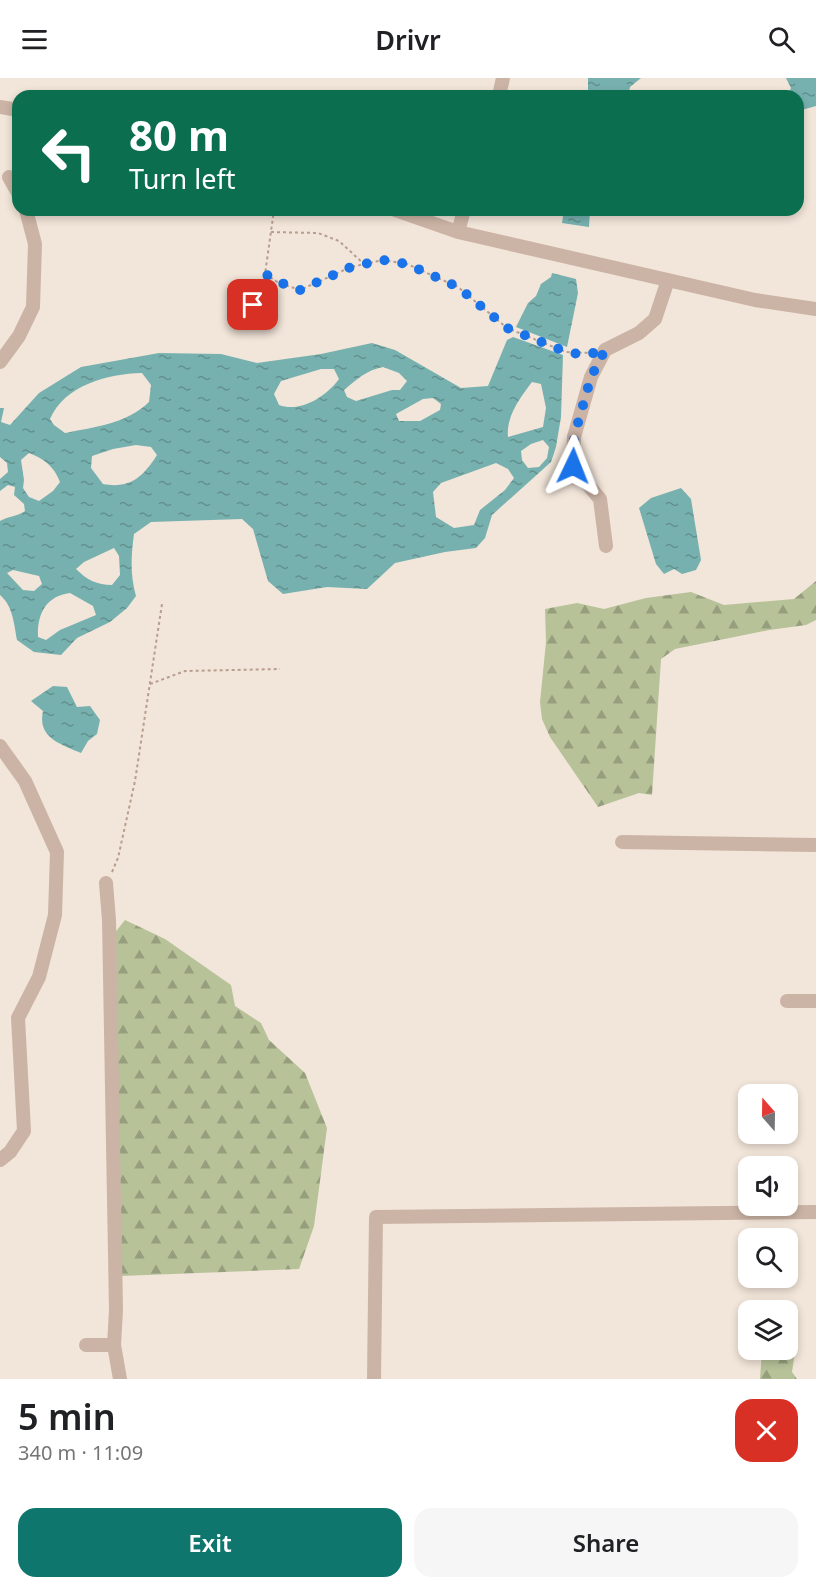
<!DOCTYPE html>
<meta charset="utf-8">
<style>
:root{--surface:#fff;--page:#f6f6f6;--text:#202124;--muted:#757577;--accent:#0f766e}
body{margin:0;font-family:"Noto Sans",sans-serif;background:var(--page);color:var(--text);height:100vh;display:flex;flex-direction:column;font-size:22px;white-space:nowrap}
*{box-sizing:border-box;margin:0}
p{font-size:20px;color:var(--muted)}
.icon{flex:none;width:33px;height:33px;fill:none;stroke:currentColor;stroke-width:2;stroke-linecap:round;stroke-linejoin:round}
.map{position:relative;height:1301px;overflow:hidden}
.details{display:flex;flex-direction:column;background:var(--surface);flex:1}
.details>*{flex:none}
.hud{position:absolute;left:12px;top:12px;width:792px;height:126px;border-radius:18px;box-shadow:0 3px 9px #0003;background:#0b6e4f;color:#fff;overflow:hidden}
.needle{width:39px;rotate:340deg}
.tools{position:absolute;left:738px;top:1006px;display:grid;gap:12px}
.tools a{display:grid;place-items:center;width:60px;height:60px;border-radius:12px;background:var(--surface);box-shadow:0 3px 9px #0003;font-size:30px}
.pin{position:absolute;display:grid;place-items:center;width:51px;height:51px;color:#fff;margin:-26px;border-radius:12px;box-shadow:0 3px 9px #0006}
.me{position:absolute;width:66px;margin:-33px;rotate:2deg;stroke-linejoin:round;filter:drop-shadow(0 0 4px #0008)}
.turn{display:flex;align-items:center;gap:21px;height:126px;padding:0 18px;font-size:27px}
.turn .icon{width:78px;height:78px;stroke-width:2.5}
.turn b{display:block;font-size:42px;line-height:51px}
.round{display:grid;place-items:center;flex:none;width:63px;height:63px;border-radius:18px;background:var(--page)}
.summary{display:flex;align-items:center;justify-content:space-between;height:102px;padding:0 18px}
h1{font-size:36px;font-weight:600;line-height:45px}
.button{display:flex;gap:12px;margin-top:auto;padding:12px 18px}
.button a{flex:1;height:69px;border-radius:18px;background:var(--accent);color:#fff;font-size:24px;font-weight:600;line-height:69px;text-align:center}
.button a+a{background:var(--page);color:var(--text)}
header{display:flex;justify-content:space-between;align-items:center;height:78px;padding:0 18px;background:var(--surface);font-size:27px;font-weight:600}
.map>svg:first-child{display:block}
.forest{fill:url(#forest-firs)}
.water{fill:url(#water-ripples);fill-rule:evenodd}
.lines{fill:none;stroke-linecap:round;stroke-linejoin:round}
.path{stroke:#b79e8f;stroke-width:2;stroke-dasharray:3 3;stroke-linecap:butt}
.minor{stroke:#cbb4a5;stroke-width:14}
.route{stroke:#1a73e8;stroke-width:10;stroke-dasharray:0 18}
</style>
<header><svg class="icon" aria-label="menu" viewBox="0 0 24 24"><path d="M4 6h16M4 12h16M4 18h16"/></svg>Drivr<svg class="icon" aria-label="search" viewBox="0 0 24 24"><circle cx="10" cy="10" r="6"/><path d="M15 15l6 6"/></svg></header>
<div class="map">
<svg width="816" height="1301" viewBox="0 0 816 1301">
<defs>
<pattern id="forest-firs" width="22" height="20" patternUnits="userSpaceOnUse" patternTransform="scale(1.5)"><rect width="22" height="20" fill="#b7c299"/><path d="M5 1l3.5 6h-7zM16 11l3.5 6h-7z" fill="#969e7d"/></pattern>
<pattern id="water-ripples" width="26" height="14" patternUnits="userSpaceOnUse" patternTransform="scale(1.5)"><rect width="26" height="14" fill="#77b1af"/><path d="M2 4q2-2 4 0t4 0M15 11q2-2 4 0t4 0" fill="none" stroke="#62908e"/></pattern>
</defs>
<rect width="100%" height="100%" fill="#f2e5d9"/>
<path class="forest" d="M 816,503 L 816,542 L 806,547 L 769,552 L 675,571 L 661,581 L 652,717 L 639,715 L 598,729 L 550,659 L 542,641 L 540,624 L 546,564 L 545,531 L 577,525 L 604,531 L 646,520 L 691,514 L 724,527 L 794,521 Z
M 125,842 L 165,861 L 231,907 L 235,928 L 261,945 L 269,962 L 305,995 L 327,1050 L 314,1148 L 299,1191 L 121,1198 L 113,857 Z
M 788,1259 L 797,1259 L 792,1294 L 797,1301 L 760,1301 L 762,1272 L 788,1272 Z"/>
<path class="water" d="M 588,0 L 641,0 L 630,9 L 628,18 L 588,18 Z
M 786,0 L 816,0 L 816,28 L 798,33 L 798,18 L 788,18 L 791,10 Z
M 564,132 L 590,132 L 589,149 L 562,145 Z
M 552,195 L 576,201 L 578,215 L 567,269 L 516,249 L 528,225 L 536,218 L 541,206 L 551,199 Z
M 513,259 L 563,277 L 561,339 L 556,369 L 551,384 L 492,437 L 485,460 L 476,470 L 445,474 L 395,485 L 367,511 L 327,509 L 283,516 L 268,503 L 253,451 L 242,441 L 151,444 L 134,456 C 131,478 130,497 136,518 L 127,530 L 110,544 L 77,560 L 61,577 L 34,574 L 17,562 C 14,546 13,528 0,517 L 0,443 C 8,438 16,439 25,433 L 24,426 L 14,417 L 15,409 L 8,407 L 0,413 L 0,401 L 8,394 L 7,385 L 0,379 L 0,330 L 4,330 L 1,344 L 10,347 L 39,315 L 81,289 L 159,275 L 221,276 L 257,285 L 321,276 L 372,265 L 395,272 L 461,310 L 488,308 L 507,262 ZM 383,289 L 399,295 L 407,303 L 400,312 L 392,312 L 356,323 L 347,319 L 344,312 C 357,301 367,292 383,289 ZM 321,291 L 334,291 L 339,301 C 326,319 300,335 279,327 L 274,316 L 281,303 ZM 142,295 L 151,307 L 149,324 C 126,346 95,349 65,355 L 54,347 L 50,341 C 65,307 107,296 142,295 ZM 532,304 L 541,306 L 546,330 L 543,349 L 508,359 C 506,338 520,320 532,304 ZM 433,320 L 441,326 L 440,332 L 420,343 L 399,343 L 396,336 L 423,321 ZM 543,362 L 549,369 L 547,380 L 539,389 L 528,390 L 522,382 L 521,373 L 531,366 ZM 136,367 L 151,369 L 157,377 C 143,399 130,411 103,406 L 91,390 L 92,378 L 113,371 ZM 29,375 C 44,381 54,388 60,404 L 53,413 L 39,423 L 29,419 L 23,410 L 24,402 L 21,382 ZM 496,385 L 508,391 L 514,400 L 505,412 L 480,432 L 474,447 L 454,450 L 436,439 L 433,414 L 441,405 ZM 114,470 L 119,478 L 120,497 L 112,507 C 97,507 87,502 76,491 L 84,484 ZM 13,492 L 39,498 L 42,506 L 34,513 L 23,512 L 7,495 ZM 70,515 L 93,528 L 96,537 L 60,552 L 46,562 L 38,559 C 37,536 46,518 70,515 Z
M 681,410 L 691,421 L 701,482 L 696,492 L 682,496 L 674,491 L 664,496 L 656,486 L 639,430 L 651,420 Z
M 53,608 L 67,609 L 77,629 L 90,628 L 100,642 L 97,656 L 88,663 L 81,675 C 61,666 37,660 43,633 L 31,623 Z"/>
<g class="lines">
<path class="path" d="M 271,154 L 318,155 L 339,163 L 364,186
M 265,196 L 279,205 L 300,212 L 351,189 L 383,182 L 407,186 L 458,209 L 507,250 L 566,274 L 591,275
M 253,227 L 265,196 L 274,132
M 150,606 L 185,593 L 280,591
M 112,794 L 118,780 L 135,703 L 162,526"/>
<path class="minor" d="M 499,18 L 503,0
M 0,29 L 18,32
M 9,99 L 18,115
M 395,132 L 458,154 L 755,222 L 816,231
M 458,154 L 464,132
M 0,284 L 19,258 L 33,229 L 35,166 L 26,132
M 606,468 L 600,421 L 573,389 L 574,359 L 591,299 L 605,272 L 639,255 L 655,241 L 668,202
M 0,668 L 25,703 L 57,774 L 55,837 L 39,899 L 18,940 L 24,1053 L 10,1074 L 0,1082
M 622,764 L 816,767
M 106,805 L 109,842 L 116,1232 L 114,1267 L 120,1301
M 787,923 L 816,923
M 86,1267 L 114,1267
M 374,1301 L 376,1139 L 816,1134"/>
</g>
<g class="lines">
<path class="route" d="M 253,227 L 265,196 L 279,204 L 300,212 L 351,189 L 383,182 L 407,186 L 458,209 L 507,250 L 566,274 L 586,277 L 605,272 L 591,299 L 574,359 L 573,388"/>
</g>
</svg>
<div class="tools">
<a><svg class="needle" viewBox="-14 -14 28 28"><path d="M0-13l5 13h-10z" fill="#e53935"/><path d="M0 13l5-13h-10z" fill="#757577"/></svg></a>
<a><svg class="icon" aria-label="sound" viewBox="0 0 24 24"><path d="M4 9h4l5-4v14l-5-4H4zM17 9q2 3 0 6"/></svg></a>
<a><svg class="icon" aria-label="search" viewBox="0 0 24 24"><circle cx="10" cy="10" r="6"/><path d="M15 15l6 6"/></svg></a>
<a><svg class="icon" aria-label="layers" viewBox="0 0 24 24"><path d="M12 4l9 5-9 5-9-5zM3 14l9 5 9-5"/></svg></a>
</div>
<div class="pin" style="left:253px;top:227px;background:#d93025"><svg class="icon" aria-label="arrive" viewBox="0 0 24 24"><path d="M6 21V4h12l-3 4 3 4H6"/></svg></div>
<svg class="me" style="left:573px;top:388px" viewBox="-20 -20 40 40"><path d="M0-17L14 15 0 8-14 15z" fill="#1a73e8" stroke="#fff" stroke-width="4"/></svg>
<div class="hud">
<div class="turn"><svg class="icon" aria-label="left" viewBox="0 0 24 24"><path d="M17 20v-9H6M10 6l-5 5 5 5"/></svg><div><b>80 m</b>Turn left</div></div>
</div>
</div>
<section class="details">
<div class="summary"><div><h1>5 min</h1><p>340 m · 11:09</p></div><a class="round" style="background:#d93025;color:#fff"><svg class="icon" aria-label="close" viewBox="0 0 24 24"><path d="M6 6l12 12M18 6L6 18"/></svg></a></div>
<div class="button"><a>Exit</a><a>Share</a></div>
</section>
